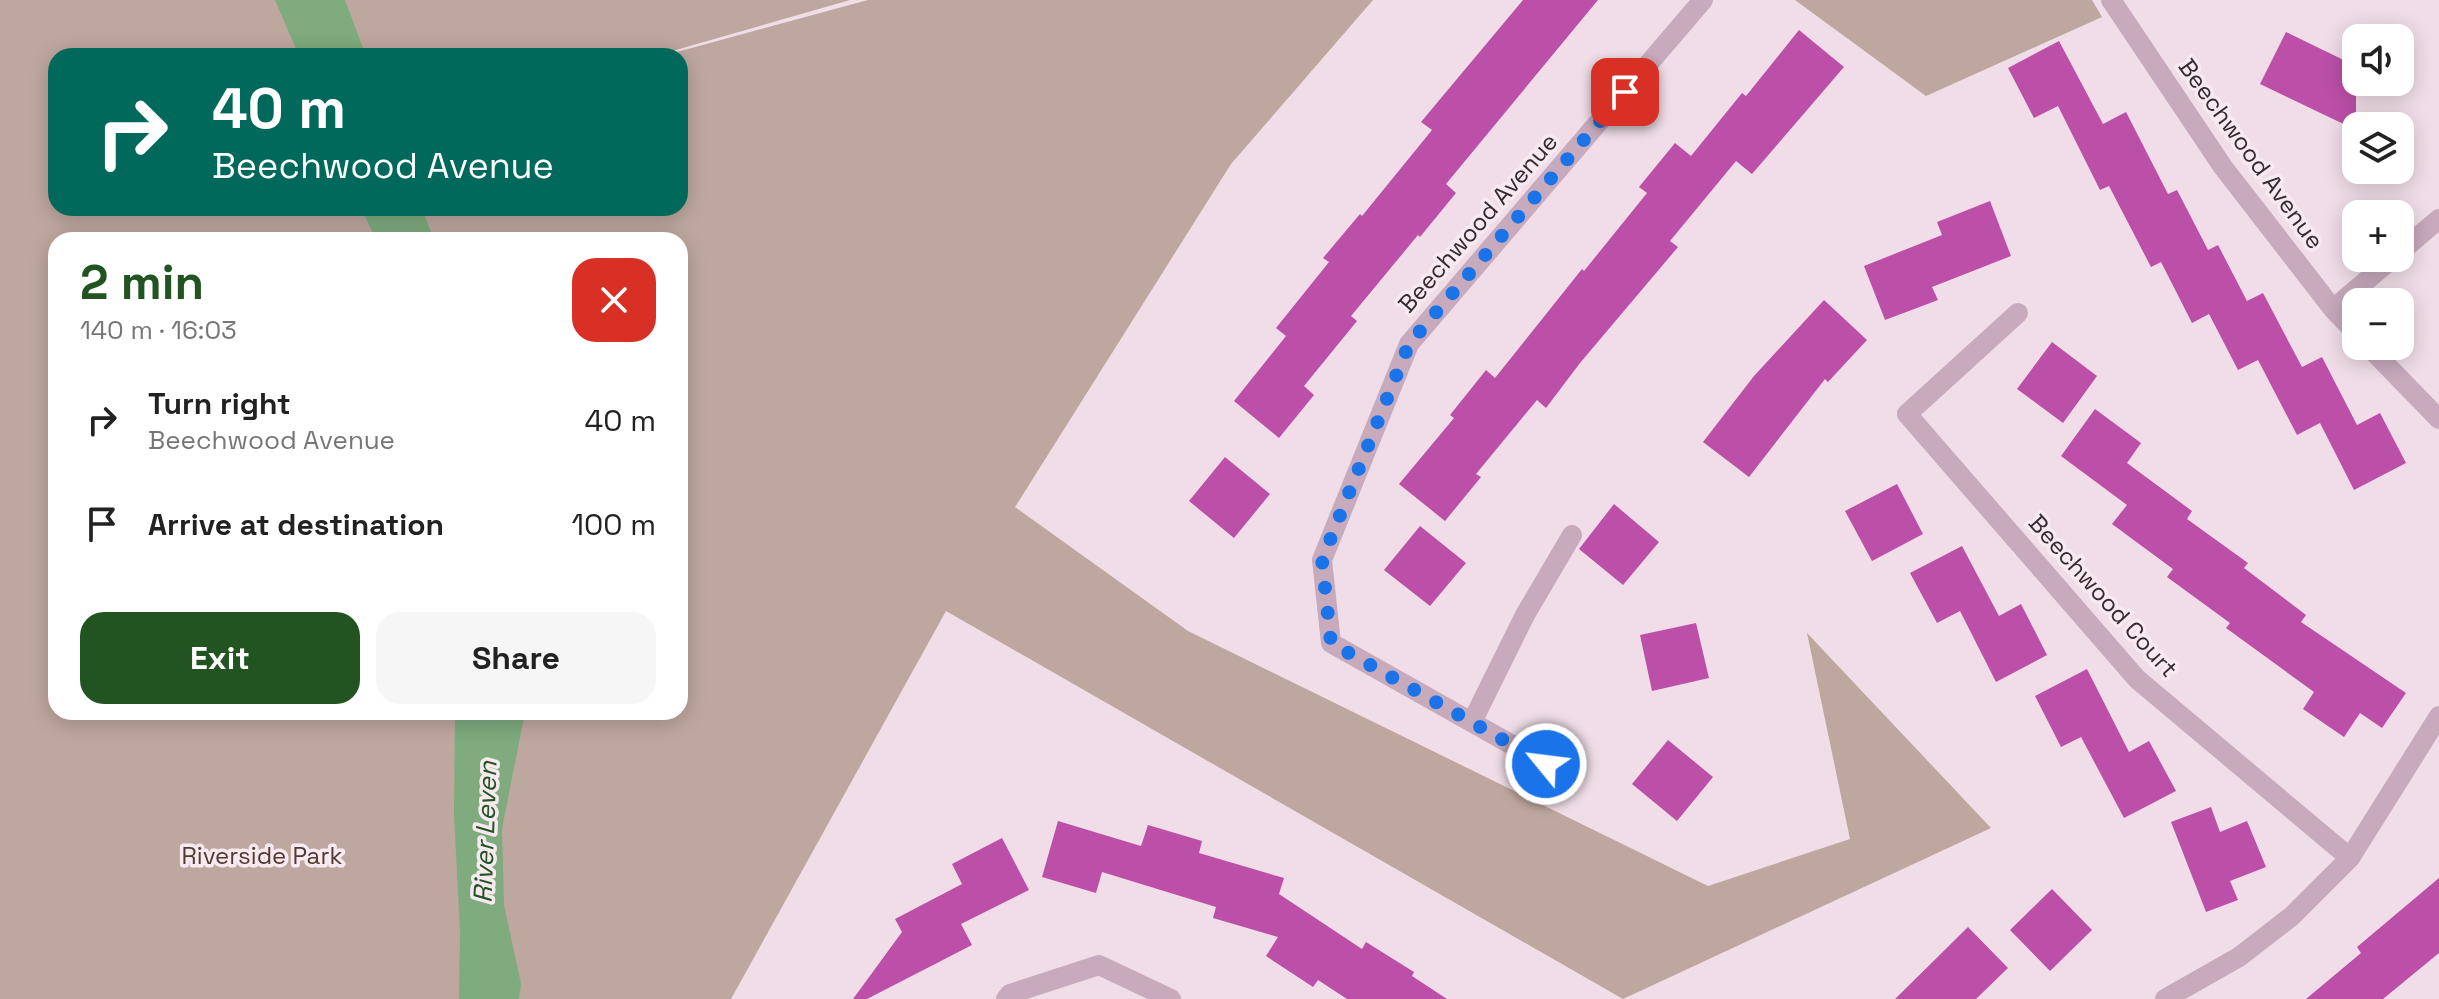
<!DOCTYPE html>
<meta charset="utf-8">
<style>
:root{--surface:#fff;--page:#f6f6f6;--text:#222;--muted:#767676;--accent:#225422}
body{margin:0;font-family:"Space Grotesk",sans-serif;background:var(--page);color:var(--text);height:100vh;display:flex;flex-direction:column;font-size:30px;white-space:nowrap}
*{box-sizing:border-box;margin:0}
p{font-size:26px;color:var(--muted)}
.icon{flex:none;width:44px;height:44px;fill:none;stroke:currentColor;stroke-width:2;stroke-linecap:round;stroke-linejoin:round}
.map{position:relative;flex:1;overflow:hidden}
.details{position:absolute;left:48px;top:232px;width:640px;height:488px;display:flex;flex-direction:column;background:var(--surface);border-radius:24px;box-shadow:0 4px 20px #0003}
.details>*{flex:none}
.hud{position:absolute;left:48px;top:48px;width:640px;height:168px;border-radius:24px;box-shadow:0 4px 20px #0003;background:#00695c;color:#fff;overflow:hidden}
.tools{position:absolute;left:2342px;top:24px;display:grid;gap:16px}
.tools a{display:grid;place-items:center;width:72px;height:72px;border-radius:16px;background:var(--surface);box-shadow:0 4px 20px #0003;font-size:40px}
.pin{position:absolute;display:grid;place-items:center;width:68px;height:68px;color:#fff;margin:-34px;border-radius:16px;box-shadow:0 4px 12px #0006}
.me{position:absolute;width:88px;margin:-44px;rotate:299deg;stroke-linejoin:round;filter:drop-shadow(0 0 6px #0008)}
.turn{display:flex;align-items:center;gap:28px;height:168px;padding:0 32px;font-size:36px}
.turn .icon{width:104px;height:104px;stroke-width:2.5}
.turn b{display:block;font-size:56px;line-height:68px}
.round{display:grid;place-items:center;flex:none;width:84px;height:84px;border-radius:24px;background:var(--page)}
.headline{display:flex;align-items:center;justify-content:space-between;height:136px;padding:0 32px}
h1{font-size:48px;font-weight:800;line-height:60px;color:var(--accent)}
.cta{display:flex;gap:16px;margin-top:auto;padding:16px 32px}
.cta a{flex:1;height:92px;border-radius:24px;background:var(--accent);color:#fff;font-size:32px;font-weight:800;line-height:92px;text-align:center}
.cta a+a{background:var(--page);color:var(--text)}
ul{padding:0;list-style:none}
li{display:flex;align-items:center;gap:24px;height:104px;padding:0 32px}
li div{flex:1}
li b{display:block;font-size:30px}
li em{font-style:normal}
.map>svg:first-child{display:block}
.green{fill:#bea79e;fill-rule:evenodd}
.water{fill:#7fab7e}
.building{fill:#bc4fa8}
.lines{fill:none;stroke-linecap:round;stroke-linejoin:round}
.service{stroke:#c7aabc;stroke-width:20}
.minor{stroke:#c7aabc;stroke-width:20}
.route{stroke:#1a73e8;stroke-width:14;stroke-dasharray:0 25.2}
.labels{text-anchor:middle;stroke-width:7;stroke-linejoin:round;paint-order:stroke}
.street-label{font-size:24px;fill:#352932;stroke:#f8e9f1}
.park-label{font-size:24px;fill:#52392f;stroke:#f8e9f1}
.water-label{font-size:26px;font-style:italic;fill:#225422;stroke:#f8e9f1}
</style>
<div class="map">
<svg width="2439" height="999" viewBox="0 0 2439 999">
<rect width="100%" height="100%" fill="#f0dde7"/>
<path class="green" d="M 0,0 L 850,0 L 655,56 L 56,56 L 56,208 L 680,208 L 680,56 L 662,56 L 868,0 L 1373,0 L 1231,164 L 1015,507 L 1188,631 L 1708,886 L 1850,839 L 1807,633 L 1991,828 L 1623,999 L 946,611 L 731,999 L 0,999 ZM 56,240 L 680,240 L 680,712 L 56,712 Z
M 1795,0 L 2092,0 L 2102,17 L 1926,96 Z"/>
<path class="water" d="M 275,0 L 345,0 L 366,56 L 299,56 Z
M 361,208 L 422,208 L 434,240 L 376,240 Z
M 455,712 L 525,712 L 502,829 L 504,905 L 521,984 L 519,999 L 459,999 L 460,931 L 454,815 Z"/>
<path class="building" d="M 1523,0 L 1598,0 L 1446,184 L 1456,193 L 1420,237 L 1418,235 L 1351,316 L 1357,321 L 1304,386 L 1314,395 L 1279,438 L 1234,401 L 1286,336 L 1276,328 L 1329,262 L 1323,258 L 1360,214 L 1362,216 L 1432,130 L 1421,122 Z
M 1799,30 L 1844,67 L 1752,174 L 1736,161 L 1670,241 L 1678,247 L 1580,363 L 1546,408 L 1537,400 L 1476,474 L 1481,477 L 1445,521 L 1399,484 L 1454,418 L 1450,415 L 1486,370 L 1495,378 L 1582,269 L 1584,271 L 1647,193 L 1639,187 L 1675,143 L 1691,156 L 1742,93 L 1746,96 Z
M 2286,32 L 2356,66 L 2356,130 L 2260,84 Z
M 2059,41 L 2103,124 L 2126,112 L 2168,194 L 2177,190 L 2208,250 L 2218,245 L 2247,301 L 2263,293 L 2302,367 L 2322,357 L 2357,425 L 2380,413 L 2406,463 L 2354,490 L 2320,423 L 2297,435 L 2258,360 L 2238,370 L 2209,314 L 2192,323 L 2161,262 L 2151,267 L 2109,186 L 2100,190 L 2058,106 L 2034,118 L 2008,68 Z
M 1990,201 L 2011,256 L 1932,287 L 1938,300 L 1885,320 L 1864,266 L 1942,235 L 1937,222 Z
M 1824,300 L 1867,340 L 1828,382 L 1825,379 L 1749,477 L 1703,442 L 1754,376 Z
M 2052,342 L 2097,376 L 2063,423 L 2017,389 Z
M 2095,409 L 2141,443 L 2127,463 L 2192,511 L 2187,519 L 2248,563 L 2244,568 L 2306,615 L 2301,622 L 2406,693 L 2382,728 L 2360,713 L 2344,737 L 2303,709 L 2314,692 L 2226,628 L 2230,623 L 2167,577 L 2173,569 L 2112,524 L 2127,505 L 2061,456 Z
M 1225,457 L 1270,494 L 1234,538 L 1189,501 Z
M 1897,484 L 1923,534 L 1872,561 L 1845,511 Z
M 1614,504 L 1659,542 L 1623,585 L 1579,549 Z
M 1420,526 L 1466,563 L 1430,606 L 1384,570 Z
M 1962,546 L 1999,616 L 2021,604 L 2047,655 L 1996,682 L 1960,611 L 1937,623 L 1910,573 Z
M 1696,623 L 1709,678 L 1652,691 L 1640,635 Z
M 2087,669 L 2129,752 L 2149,741 L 2176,791 L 2124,818 L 2081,737 L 2061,747 L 2035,696 Z
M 1668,740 L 1713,777 L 1677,821 L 1632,784 Z
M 2211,807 L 2220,832 L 2247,821 L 2266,867 L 2230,881 L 2238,900 L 2206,912 L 2171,822 Z
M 1058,821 L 1141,846 L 1148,825 L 1202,841 L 1199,853 L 1284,878 L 1279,894 L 1362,949 L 1366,942 L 1414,972 L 1412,976 L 1447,999 L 1347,999 L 1318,980 L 1313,987 L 1266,956 L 1278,937 L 1213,918 L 1216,907 L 1102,872 L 1096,893 L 1042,877 Z
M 1002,838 L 1029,890 L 961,924 L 972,945 L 867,999 L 853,999 L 902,932 L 895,919 L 962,884 L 952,864 Z
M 2439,878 L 2439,953 L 2383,999 L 2306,999 L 2361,953 L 2357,947 Z
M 2052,889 L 2092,930 L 2050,971 L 2010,930 Z
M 1968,927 L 2008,968 L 1976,999 L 1895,999 Z"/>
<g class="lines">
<path class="service" d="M 1907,414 L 2018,313
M 1472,722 L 1525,615 L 1572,535"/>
<path class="minor" d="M 2111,0 L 2223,167 L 2333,309 L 2356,333
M 2400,252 L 2439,219
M 2333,309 L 2393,258
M 2368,346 L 2439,419
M 1907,414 L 2137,679 L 2350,858
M 1546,764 L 1331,643 L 1322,560 L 1409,344 L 1703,0
M 1006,999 L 1010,994 L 1099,965 L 1171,999
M 2165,999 L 2239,957 L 2292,916 L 2350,858 L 2439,716"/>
</g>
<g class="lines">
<path class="route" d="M 1546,764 L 1331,643 L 1322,560 L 1409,344 L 1625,92"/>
</g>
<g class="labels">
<g class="street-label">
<text transform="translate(2251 154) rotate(54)" y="8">Beechwood Avenue</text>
<text transform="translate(1478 223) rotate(-49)" y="8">Beechwood Avenue</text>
<text transform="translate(2103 596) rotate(48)" y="8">Beechwood Court</text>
</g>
<g class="park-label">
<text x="262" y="864">Riverside Park</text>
</g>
<g class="water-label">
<text transform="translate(485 832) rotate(-88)" y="9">River Leven</text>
</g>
</g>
</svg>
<div class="tools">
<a><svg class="icon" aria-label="sound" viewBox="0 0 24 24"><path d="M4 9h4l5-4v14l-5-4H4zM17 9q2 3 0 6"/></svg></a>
<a><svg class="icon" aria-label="layers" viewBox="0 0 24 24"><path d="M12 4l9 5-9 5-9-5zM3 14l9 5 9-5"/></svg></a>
<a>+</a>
<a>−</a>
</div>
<div class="pin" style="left:1625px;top:92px;background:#d93025"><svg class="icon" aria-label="arrive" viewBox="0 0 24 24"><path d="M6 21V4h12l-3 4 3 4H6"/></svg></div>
<svg class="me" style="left:1546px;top:764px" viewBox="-20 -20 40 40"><circle r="17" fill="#1a73e8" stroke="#fff" stroke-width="3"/><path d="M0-11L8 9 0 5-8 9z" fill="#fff"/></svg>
<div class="hud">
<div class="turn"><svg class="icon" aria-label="right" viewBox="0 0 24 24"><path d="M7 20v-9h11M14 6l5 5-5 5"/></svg><div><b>40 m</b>Beechwood Avenue</div></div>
</div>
<section class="details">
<div class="headline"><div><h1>2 min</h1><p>140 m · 16:03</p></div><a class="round" style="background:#d93025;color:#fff"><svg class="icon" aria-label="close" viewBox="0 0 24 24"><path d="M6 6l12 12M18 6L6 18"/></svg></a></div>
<ul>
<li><svg class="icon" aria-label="right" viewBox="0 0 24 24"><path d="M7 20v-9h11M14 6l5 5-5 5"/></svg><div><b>Turn right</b><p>Beechwood Avenue</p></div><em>40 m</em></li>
<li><svg class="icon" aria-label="arrive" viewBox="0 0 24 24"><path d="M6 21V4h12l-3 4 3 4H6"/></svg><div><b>Arrive at destination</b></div><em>100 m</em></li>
</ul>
<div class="cta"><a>Exit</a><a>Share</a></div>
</section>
</div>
